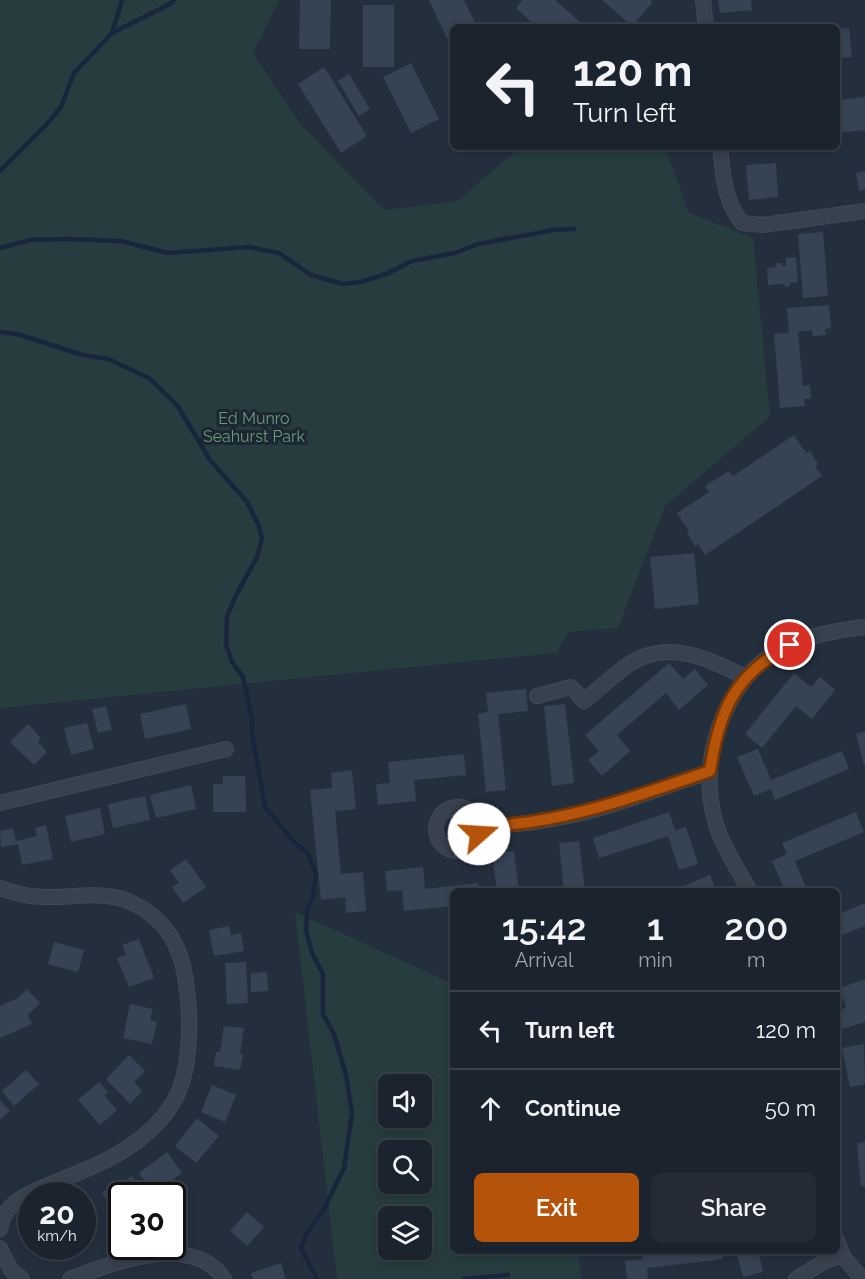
<!DOCTYPE html>
<style>
:root{--surface:#1b232e;--page:#242b36;--text:#f1f3f6;--muted:#a0a4aa;--line:#39404a;--accent:#b45309}
body{margin:0;font-family:Raleway,sans-serif;background:var(--page);color:var(--text);height:100vh;display:flex;flex-direction:column;font-size:22px;white-space:nowrap}
*{box-sizing:border-box;margin:0}
p{font-size:20px;color:var(--muted)}
.icon{flex:none;width:33px;height:33px;fill:none;stroke:currentColor;stroke-width:2;stroke-linecap:round;stroke-linejoin:round}
.map{position:relative;flex:1;overflow:hidden}
.panel{position:absolute;left:450px;top:888px;width:390px;height:366px;display:flex;flex-direction:column;background:var(--surface);border-radius:9px;box-shadow:0 3px 9px #0003,0 0 0 2px var(--line)}
.panel>*{flex:none}
.top-card{position:absolute;left:450px;top:24px;width:390px;height:126px;border-radius:9px;box-shadow:0 3px 9px #0003,0 0 0 2px var(--line);background:#1b232e;color:var(--text);overflow:hidden}
.tools{position:absolute;left:378px;top:1074px;display:grid;gap:12px}
.tools a{display:grid;place-items:center;width:54px;height:54px;border-radius:9px;background:var(--surface);box-shadow:0 3px 9px #0003,0 0 0 2px var(--line);font-size:30px}
.speed{position:absolute;left:18px;top:1182px;display:flex;gap:12px;font-size:30px;font-weight:700;text-align:center}
.speed>*{display:grid;place-content:center;width:78px;height:78px;border-radius:50%;background:var(--surface);box-shadow:0 3px 9px #0003,0 0 0 2px var(--line);line-height:1}
.speed small{font-size:15px;font-weight:400}
.speed .limit{border:3px solid #111;border-radius:9px;background:#fff;color:#111}
.pin{position:absolute;display:grid;place-items:center;width:51px;height:51px;color:#fff;margin:-26px;border:3px solid #fff;border-radius:50%;box-shadow:0 2px 6px #0007}
.me{position:absolute;width:66px;margin:-33px;rotate:71deg;stroke-linejoin:round;filter:drop-shadow(0 0 4px #0008)}
.turn{display:flex;align-items:center;gap:21px;height:126px;padding:0 24px;font-size:27px}
.turn .icon{width:78px;height:78px;stroke-width:2.5}
.turn b{display:block;font-size:42px;line-height:51px}
.eta{display:flex;justify-content:space-evenly;align-items:center;height:102px;text-align:center}
.eta b{font-size:36px;font-weight:600;line-height:42px}
.button{display:flex;gap:12px;margin-top:auto;padding:12px 24px}
.button a{flex:1;height:69px;border-radius:9px;background:var(--accent);color:#fff;font-size:24px;font-weight:600;line-height:69px;text-align:center}
.button a+a{background:var(--page);color:var(--text)}
ul{padding:0;list-style:none}
li{display:flex;align-items:center;gap:18px;height:78px;padding:0 24px;border-top:2px solid var(--line)}
li div{flex:1}
li b{display:block;font-size:22px}
li em{font-style:normal}
.map>svg:first-child{display:block}
.green{fill:#263c3f;fill-rule:evenodd}
.lines{fill:none;stroke-linecap:round;stroke-linejoin:round}
.stream{stroke:#17263c;stroke-width:4.5}
.building{fill:#364354}
.minor-casing{stroke:#414a57;stroke-width:16}
.minor{stroke:#38414e;stroke-width:14}
.route-casing{stroke:#753606;stroke-width:15}
.route{stroke:#b45309;stroke-width:10}
.labels{text-anchor:middle;stroke-width:6;stroke-linejoin:round;paint-order:stroke}
.park-label{font-size:16px;fill:#6b9a76;stroke:#1d2633}
</style>
<div class="map">
<svg width="865" height="1279" viewBox="0 0 865 1279">
<rect width="100%" height="100%" fill="#242f3e"/>
<path class="green" d="M 0,0 L 279,0 L 253,53 L 301,125 L 384,210 L 458,201 L 520,147 L 665,147 L 689,213 L 753,238 L 770,416 L 665,506 L 618,628 L 568,632 L 556,653 L 0,708 Z
M 295,912 L 453,984 L 453,1251 L 578,1251 L 581,1279 L 337,1279 ZM 388,1084 L 422,1084 L 422,1118 L 388,1118 ZM 388,1150 L 422,1150 L 422,1184 L 388,1184 ZM 388,1216 L 422,1216 L 422,1250 L 388,1250 Z"/>
<g class="lines">
<path class="stream" d="M 112,33 L 168,5 L 174,0
M 0,171 L 47,124 L 61,107 L 74,73 L 112,33 L 122,0
M 0,248 L 30,240 L 68,239 L 121,241 L 168,253 L 248,247 L 279,253 L 311,275 L 343,284 L 360,282 L 386,274 L 412,261 L 455,253 L 478,244 L 554,230 L 574,229
M 0,332 L 17,334 L 83,355 L 108,359 L 149,378 L 177,405 L 210,460 L 247,502 L 259,526 L 262,539 L 257,557 L 235,597 L 227,617 L 226,645 L 232,662 L 243,677 L 252,719 L 252,733 L 265,807 L 294,842 L 308,854 L 316,874 L 313,897 L 307,909 L 306,930 L 312,953 L 323,974 L 323,1014 L 334,1034 L 346,1075 L 352,1113 L 344,1168 L 323,1211 L 307,1233 L 301,1248 L 317,1279
M 464,1279 L 508,1275"/>
</g>
<path class="building" d="M 300,0 L 331,0 L 330,49 L 299,49 Z
M 429,0 L 464,0 L 477,27 L 453,27 L 453,51 Z
M 522,0 L 555,0 L 586,27 L 537,27 L 516,8 Z
M 602,0 L 650,0 L 653,2 L 632,26 Z
M 718,0 L 751,0 L 752,10 L 720,13 Z
M 363,5 L 394,5 L 394,67 L 363,67 Z
M 849,28 L 852,57 L 837,58 L 837,29 Z
M 411,63 L 439,119 L 411,133 L 383,77 Z
M 324,67 L 367,136 L 341,153 L 298,84 Z
M 349,74 L 370,109 L 359,116 L 338,81 Z
M 865,97 L 865,130 L 837,133 L 837,100 Z
M 776,163 L 778,197 L 749,200 L 746,165 Z
M 865,171 L 865,190 L 859,191 L 856,173 Z
M 823,232 L 828,296 L 803,298 L 798,234 Z
M 796,257 L 798,282 L 790,283 L 790,286 L 785,287 L 784,284 L 768,285 L 767,268 L 776,267 L 775,263 L 782,263 L 782,266 L 786,266 L 786,258 Z
M 829,305 L 831,328 L 825,329 L 826,335 L 813,336 L 812,330 L 798,332 L 803,386 L 810,385 L 811,399 L 804,399 L 805,406 L 780,408 L 774,334 L 789,333 L 787,308 Z
M 794,435 L 806,453 L 810,451 L 818,464 L 815,466 L 822,476 L 705,555 L 698,544 L 695,546 L 687,533 L 689,531 L 677,513 L 709,492 L 705,486 L 729,471 L 733,476 Z
M 694,553 L 699,604 L 655,609 L 650,557 Z
M 669,663 L 683,679 L 695,669 L 708,685 L 679,710 L 666,693 L 617,735 L 630,751 L 602,776 L 588,760 L 599,751 L 585,735 Z
M 794,673 L 811,687 L 820,677 L 835,690 L 812,719 L 796,706 L 762,748 L 745,734 Z
M 526,689 L 528,711 L 498,714 L 506,790 L 486,792 L 478,714 L 488,712 L 486,693 Z
M 186,704 L 191,729 L 145,739 L 140,714 Z
M 565,704 L 574,783 L 552,786 L 544,706 Z
M 106,706 L 112,730 L 98,733 L 92,709 Z
M 87,723 L 94,749 L 71,755 L 64,728 Z
M 28,724 L 41,738 L 38,742 L 47,752 L 34,765 L 10,742 Z
M 865,731 L 865,766 L 864,766 L 856,734 Z
M 758,749 L 771,780 L 842,751 L 849,769 L 775,800 L 771,789 L 754,796 L 737,757 Z
M 464,754 L 466,775 L 414,780 L 416,801 L 378,805 L 376,784 L 390,783 L 388,762 Z
M 352,770 L 356,809 L 335,811 L 341,874 L 363,872 L 366,911 L 346,913 L 345,897 L 321,900 L 310,790 L 332,788 L 331,773 Z
M 223,776 L 245,776 L 246,812 L 213,812 L 213,784 L 223,784 Z
M 191,785 L 196,809 L 156,818 L 150,795 Z
M 145,796 L 150,820 L 113,828 L 108,804 Z
M 100,808 L 105,834 L 71,842 L 65,816 Z
M 669,812 L 675,830 L 686,827 L 698,864 L 679,870 L 668,836 L 599,858 L 593,838 Z
M 856,812 L 864,832 L 795,861 L 807,890 L 785,891 L 772,861 L 787,854 L 782,843 Z
M 46,825 L 53,859 L 22,865 L 18,844 L 1,847 L 0,831 L 13,828 L 16,841 L 37,836 L 35,828 Z
M 579,841 L 585,891 L 564,891 L 559,843 Z
M 514,851 L 519,891 L 497,891 L 492,854 Z
M 186,859 L 206,887 L 183,903 L 172,887 L 179,883 L 170,870 Z
M 423,867 L 425,889 L 478,883 L 479,891 L 453,891 L 453,906 L 404,911 L 402,890 L 387,891 L 385,871 Z
M 710,875 L 716,891 L 672,891 Z
M 865,903 L 865,926 L 837,937 L 837,915 Z
M 229,926 L 231,935 L 241,933 L 244,951 L 214,956 L 209,930 Z
M 139,939 L 154,978 L 129,987 L 117,958 L 126,955 L 122,945 Z
M 54,942 L 84,950 L 78,972 L 48,964 Z
M 246,962 L 248,1003 L 227,1004 L 225,963 Z
M 267,972 L 268,991 L 251,992 L 251,973 Z
M 865,979 L 865,1022 L 839,1030 L 837,1011 L 846,1008 L 840,988 Z
M 27,989 L 40,1003 L 28,1015 L 32,1024 L 0,1038 L 0,1006 L 18,998 Z
M 130,1004 L 153,1009 L 150,1020 L 157,1022 L 152,1044 L 123,1038 Z
M 224,1026 L 244,1028 L 240,1054 L 243,1055 L 240,1070 L 214,1066 L 216,1052 L 220,1052 Z
M 864,1044 L 865,1084 L 850,1087 L 842,1048 Z
M 129,1055 L 145,1071 L 134,1082 L 142,1091 L 130,1104 L 106,1079 Z
M 26,1070 L 39,1084 L 14,1106 L 2,1091 Z
M 99,1082 L 108,1092 L 104,1095 L 117,1110 L 100,1125 L 78,1100 Z
M 212,1085 L 236,1095 L 225,1122 L 201,1112 Z
M 0,1100 L 10,1111 L 0,1120 Z
M 197,1118 L 219,1136 L 196,1163 L 175,1146 Z
M 865,1142 L 865,1186 L 861,1186 L 857,1143 Z
M 167,1152 L 182,1173 L 154,1193 L 139,1173 Z
M 133,1176 L 142,1195 L 122,1196 L 122,1205 L 111,1211 L 102,1192 Z
M 247,1212 L 264,1227 L 247,1246 L 230,1231 Z
M 642,1251 L 722,1251 L 723,1259 L 647,1268 L 648,1279 L 627,1279 L 625,1261 L 643,1259 Z
M 736,1251 L 758,1251 L 763,1272 L 743,1277 Z
M 281,1263 L 286,1279 L 253,1279 L 251,1273 Z"/>
<g class="lines">
<g class="minor-casing">
<path id="minor" d="M 703,0 L 706,27
M 720,147 C 723,174 724,201 742,223 L 763,225 L 865,211
M 537,696 L 571,687 L 584,701 C 599,689 614,674 631,663 C 669,639 709,659 745,677
M 0,803 L 226,749
M436 829a22 22 0 1 1 44 0a22 22 0 1 1-44 0Z
M 480,827 C 522,825 563,819 604,807 C 639,797 674,783 709,772
M 0,888 C 14,893 29,897 44,897 C 73,898 103,890 130,902 C 158,914 176,937 183,966 C 191,1004 194,1066 174,1101 C 166,1115 154,1128 141,1138 C 117,1158 85,1170 56,1182 C 33,1192 4,1200 0,1229
M 750,891 C 737,868 720,843 714,817 C 707,789 709,758 718,730 C 743,656 791,635 865,627
M 837,1240 L 842,1255 L 862,1279
M 0,1248 L 11,1270 L 22,1279
M 70,1279 C 112,1263 192,1231 224,1279
M 796,1279 L 825,1261 L 842,1255"/>
</g>
<use href="#minor" class="minor"/>
</g>
<g class="lines">
<g class="route-casing">
<path id="route" d="M 479,834 L 480,827 C 564,823 631,798 710,771 C 719,711 734,675 790,645"/>
</g>
<use href="#route" class="route"/>
</g>
<g class="labels">
<g class="park-label">
<text x="254" y="424">Ed Munro<tspan x="254" dy="18">Seahurst Park</tspan></text>
</g>
</g>
</svg>
<div class="tools">
<a><svg class="icon" aria-label="sound" viewBox="0 0 24 24"><path d="M4 9h4l5-4v14l-5-4H4zM17 9q2 3 0 6"/></svg></a>
<a><svg class="icon" aria-label="search" viewBox="0 0 24 24"><circle cx="10" cy="10" r="6"/><path d="M15 15l6 6"/></svg></a>
<a><svg class="icon" aria-label="layers" viewBox="0 0 24 24"><path d="M12 4l9 5-9 5-9-5zM3 14l9 5 9-5"/></svg></a>
</div>
<div class="speed"><div>20<small>km/h</small></div><div class="limit">30</div></div>
<div class="pin" style="left:790px;top:645px;background:#d93025"><svg class="icon" aria-label="arrive" viewBox="0 0 24 24"><path d="M6 21V4h12l-3 4 3 4H6"/></svg></div>
<svg class="me" style="left:479px;top:834px" viewBox="-20 -20 40 40"><circle r="19" fill="#fff"/><path d="M0-13L10 11 0 6-10 11z" fill="#b45309"/></svg>
<div class="top-card">
<div class="turn"><svg class="icon" aria-label="left" viewBox="0 0 24 24"><path d="M17 20v-9H6M10 6l-5 5 5 5"/></svg><div><b>120 m</b>Turn left</div></div>
</div>
<section class="panel">
<div class="eta">
<div><b>15:42</b><p>Arrival</p></div>
<div><b>1</b><p>min</p></div>
<div><b>200</b><p>m</p></div>
</div>
<ul>
<li><svg class="icon" aria-label="left" viewBox="0 0 24 24"><path d="M17 20v-9H6M10 6l-5 5 5 5"/></svg><div><b>Turn left</b></div><em>120 m</em></li>
<li><svg class="icon" aria-label="ahead" viewBox="0 0 24 24"><path d="M12 20V5M6 11l6-6 6 6"/></svg><div><b>Continue</b></div><em>50 m</em></li>
</ul>
<div class="button"><a>Exit</a><a>Share</a></div>
</section>
</div>
